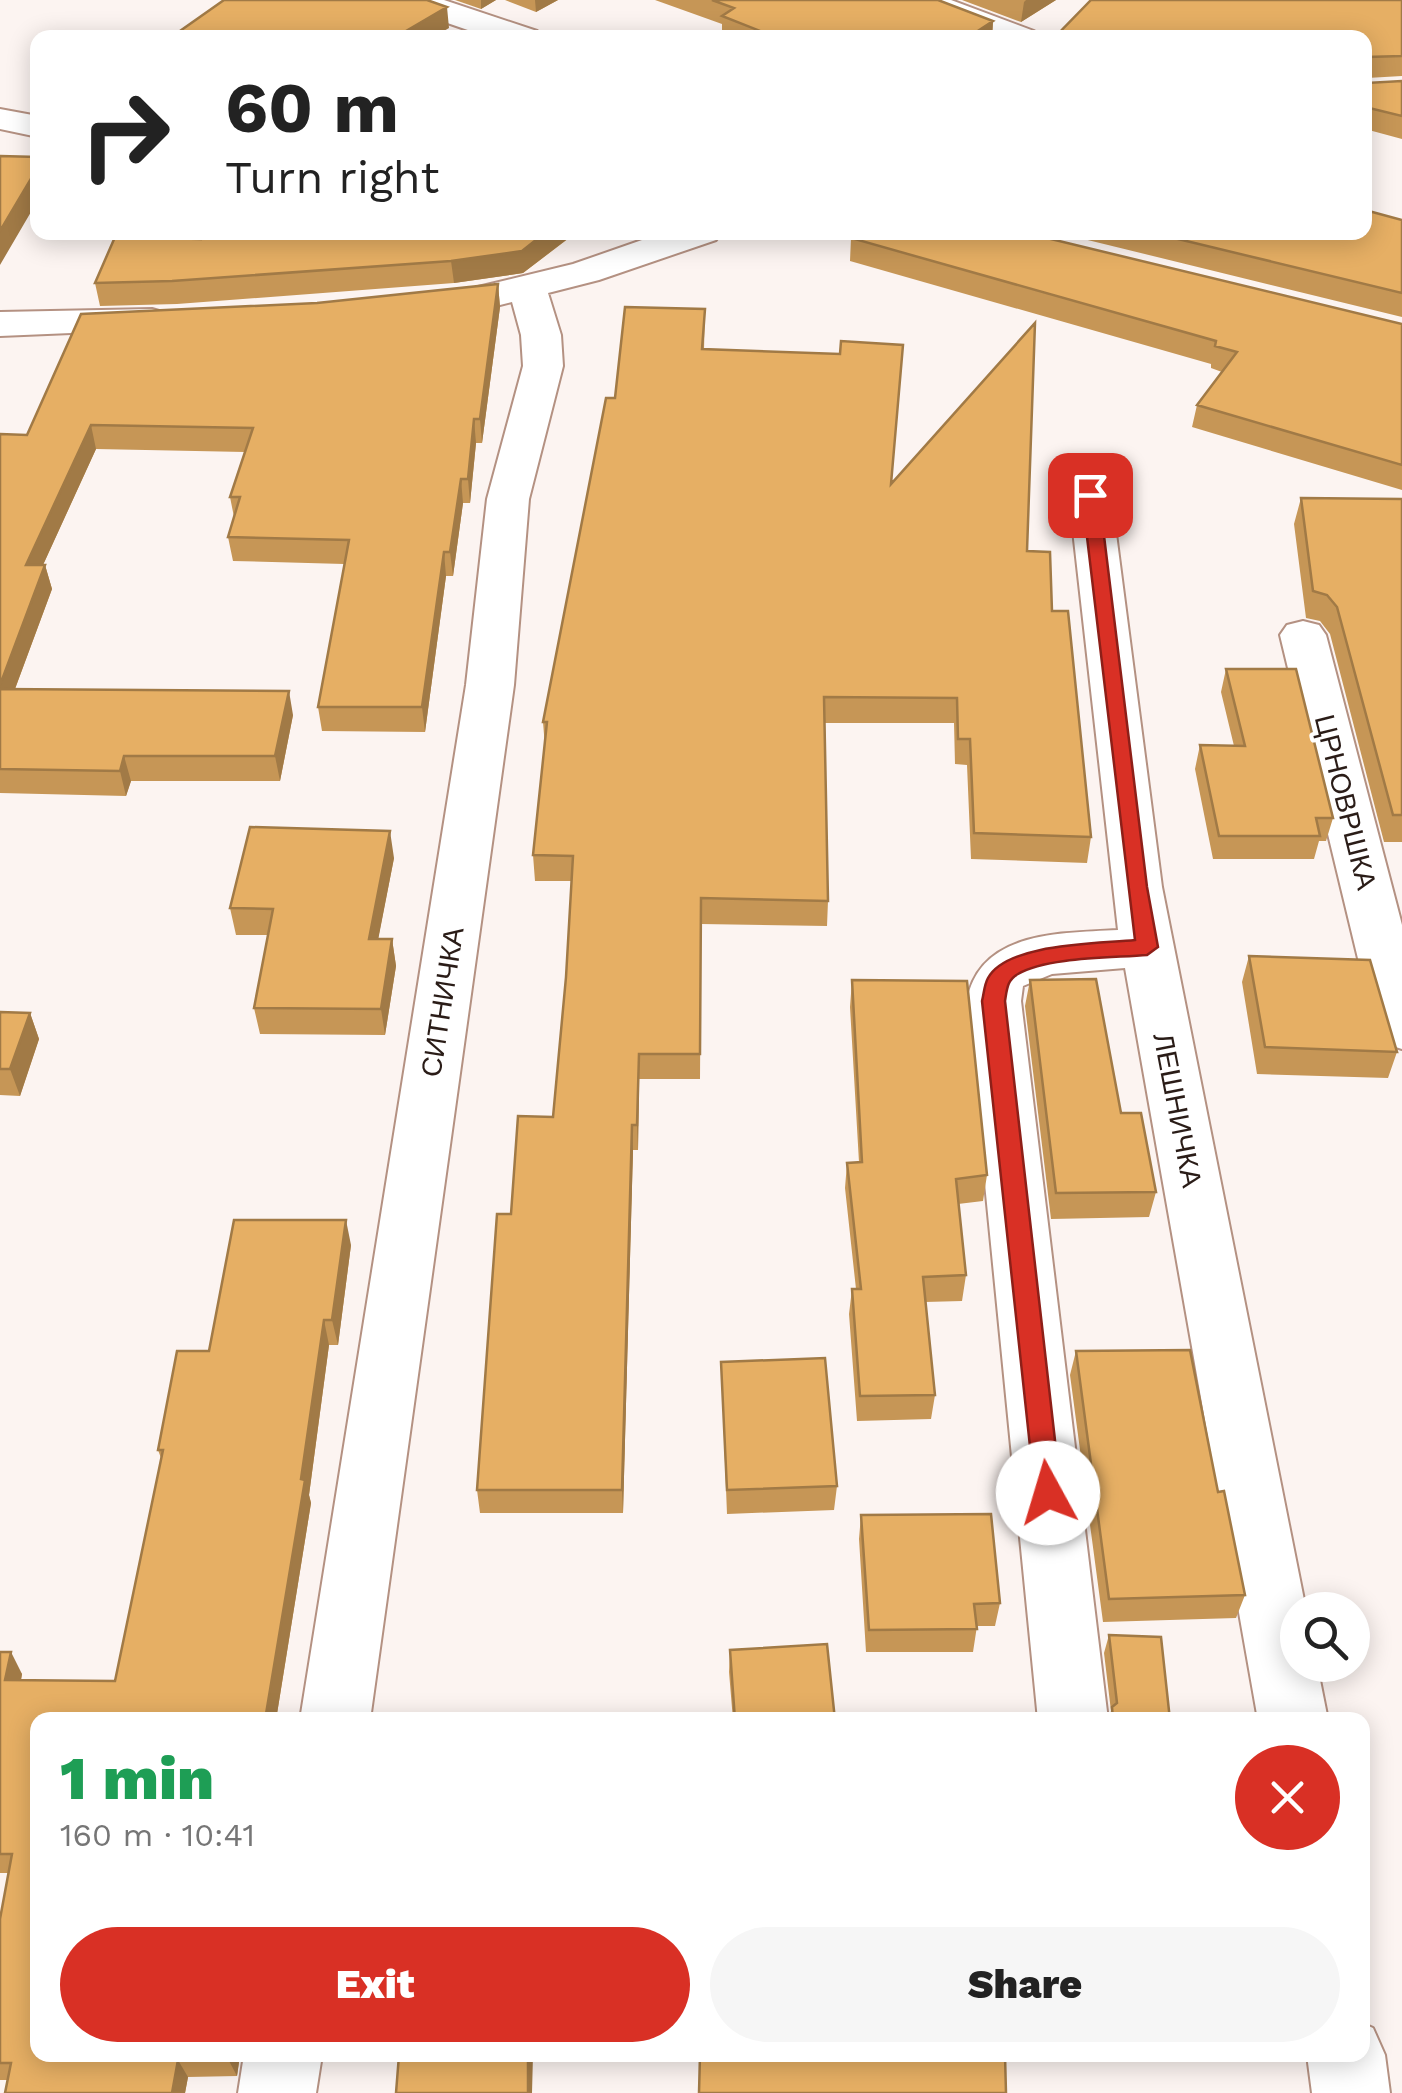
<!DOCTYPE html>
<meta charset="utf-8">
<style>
:root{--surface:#fff;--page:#f6f6f6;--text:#222;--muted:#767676;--accent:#d93025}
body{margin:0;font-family:"Work Sans",sans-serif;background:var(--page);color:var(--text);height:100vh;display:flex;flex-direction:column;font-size:38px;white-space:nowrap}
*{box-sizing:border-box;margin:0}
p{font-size:32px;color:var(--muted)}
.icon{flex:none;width:55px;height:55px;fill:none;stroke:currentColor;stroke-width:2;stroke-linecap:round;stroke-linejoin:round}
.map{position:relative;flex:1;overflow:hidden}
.side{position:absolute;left:30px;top:1712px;width:1340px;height:350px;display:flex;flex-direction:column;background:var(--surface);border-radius:20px;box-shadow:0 5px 25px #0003}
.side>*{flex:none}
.guide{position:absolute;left:30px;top:30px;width:1342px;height:210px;border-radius:20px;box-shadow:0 5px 25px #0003;background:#fff;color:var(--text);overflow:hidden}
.tools{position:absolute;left:1280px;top:1592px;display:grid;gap:20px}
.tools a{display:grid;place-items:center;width:90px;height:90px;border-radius:50%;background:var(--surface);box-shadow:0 5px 25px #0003;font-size:50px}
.pin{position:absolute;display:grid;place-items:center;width:85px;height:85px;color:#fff;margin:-42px;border-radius:20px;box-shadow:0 5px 15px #0006}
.me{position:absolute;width:110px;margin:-55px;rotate:354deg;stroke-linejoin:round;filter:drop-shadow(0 0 8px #0008)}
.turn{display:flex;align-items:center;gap:35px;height:210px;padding:0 30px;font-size:45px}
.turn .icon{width:130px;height:130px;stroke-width:2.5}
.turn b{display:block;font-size:70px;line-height:85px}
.round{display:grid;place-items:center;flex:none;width:105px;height:105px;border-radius:52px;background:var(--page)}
.overview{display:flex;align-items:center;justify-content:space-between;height:170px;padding:0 30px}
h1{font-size:60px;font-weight:800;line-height:75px;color:#1e9e55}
.button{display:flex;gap:20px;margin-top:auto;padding:20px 30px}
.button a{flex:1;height:115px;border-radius:60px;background:var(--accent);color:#fff;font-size:40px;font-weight:800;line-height:115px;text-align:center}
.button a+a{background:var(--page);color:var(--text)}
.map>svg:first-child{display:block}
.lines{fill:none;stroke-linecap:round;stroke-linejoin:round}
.minor-casing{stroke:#b49182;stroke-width:4}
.minor{fill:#fff;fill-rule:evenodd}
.wall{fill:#c69656}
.shaded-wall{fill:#a17a46}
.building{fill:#e6af64;stroke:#a17a46;stroke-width:2.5}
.route{fill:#d93025;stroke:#8d1f18;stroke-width:2.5}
.labels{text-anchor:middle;stroke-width:8;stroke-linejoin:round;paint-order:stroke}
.street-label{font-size:28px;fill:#2a1c17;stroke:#fff}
</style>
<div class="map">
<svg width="1402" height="2093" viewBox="0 0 1402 2093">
<rect width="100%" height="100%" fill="#fcf4f1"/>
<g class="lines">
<g class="minor-casing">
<path id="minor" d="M 396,0 L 444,0 L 537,31 L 541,38 L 491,38 L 401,7 Z
M 906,0 L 951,0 L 1034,31 L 1038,38 L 991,38 L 911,7 Z
M 0,109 L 38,116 L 38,137 L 0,129 Z
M 665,232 L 721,232 L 716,240 L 599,280 L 548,293 L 561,335 L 563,366 L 529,499 L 514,685 L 370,1720 L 300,1720 L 466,685 L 487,499 L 523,366 L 521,335 L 512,302 L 492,307 L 478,303 L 473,295 L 478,287 L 573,264 Z
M 152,309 L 166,313 L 172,321 L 166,329 L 0,336 L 0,312 Z
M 1090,482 L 1105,486 L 1111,495 L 1162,887 L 1306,1610 L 1298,1610 L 1298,1665 L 1317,1665 L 1328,1720 L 1258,1720 L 1125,968 L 1052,974 L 1023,986 L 1021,1001 L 1108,1720 L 1038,1720 L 967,1001 C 979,931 1061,933 1118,930 L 1069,495 L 1075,486 Z
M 1303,621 L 1319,625 L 1326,635 L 1402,925 L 1402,1049 L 1383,1043 L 1375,1029 L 1280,635 L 1287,625 Z
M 1362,2023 L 1373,2028 L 1385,2055 L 1390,2093 L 1312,2093 L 1307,2055 L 1362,2055 Z
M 244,2055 L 322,2055 L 316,2093 L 238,2093 Z"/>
</g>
<use href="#minor" class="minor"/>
</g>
<path class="wall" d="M 455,0 L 496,0 L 481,9 Z
M 505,0 L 558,0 L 536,12 Z
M 655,0 L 938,0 L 993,21 L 992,38 L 724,38 L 722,37 L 722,24 Z
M 962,0 L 1056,0 L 1021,22 Z
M 1402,0 L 1402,76 L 1367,78 L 1367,83 L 1402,81 L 1402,139 L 1365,129 L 1365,38 Z
M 1402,220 L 1402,317 L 1055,232 L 1365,232 Z
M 202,232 L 577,232 L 523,273 L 454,283 L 177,304 L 100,306 L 95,283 L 201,239 Z
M 851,238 L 1402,324 L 1402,490 L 1192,427 L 1197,405 L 1222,372 L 1211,368 L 1211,364 L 850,261 Z
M 498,284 L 500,307 L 482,443 L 476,443 L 470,503 L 463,503 L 453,576 L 446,576 L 425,732 L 322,731 L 318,707 L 344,564 L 233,561 L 228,537 L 234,517 L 230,497 L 245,452 L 96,449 L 43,565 L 45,565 L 52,589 L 15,689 L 293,715 L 280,781 L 131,781 L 126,796 L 0,793 L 0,434 L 27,435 L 317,303 Z
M 705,309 L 704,350 L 891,484 L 1027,551 L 1052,611 L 1091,837 L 1087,863 L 971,859 L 967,765 L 955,764 L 954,723 L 825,723 L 828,901 L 827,926 L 701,924 L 700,1079 L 639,1079 L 638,1150 L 633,1150 L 623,1513 L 480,1513 L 477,1490 L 511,1214 L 553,1117 L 566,977 L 572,881 L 535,881 L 533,855 L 545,747 L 543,722 L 615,398 Z
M 1301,498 L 1402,499 L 1402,842 L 1384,842 L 1330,634 L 1320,621 L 1306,618 L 1294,524 Z
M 1226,669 L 1333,818 L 1326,841 L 1319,841 L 1314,859 L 1213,859 L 1195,769 L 1200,745 L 1234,746 L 1221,692 Z
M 394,858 L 378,939 L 392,939 L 396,966 L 385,1035 L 260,1034 L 254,1008 L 268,935 L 236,935 L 230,908 Z
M 1249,956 L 1397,1052 L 1388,1078 L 1257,1074 L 1242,982 Z
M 852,980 L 987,1175 L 983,1201 L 958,1204 L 966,1275 L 962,1301 L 925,1302 L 935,1395 L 931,1419 L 857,1421 L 849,1314 L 852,1289 L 856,1289 L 845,1188 L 847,1163 L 859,1162 L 850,1007 Z
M 1030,980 L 1121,1113 L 1156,1192 L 1149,1217 L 1051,1219 L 1025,1006 Z
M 0,1012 L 30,1013 L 39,1039 L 20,1096 L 0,1095 Z
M 351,1245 L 338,1345 L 329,1345 L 309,1495 L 311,1503 L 276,1720 L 38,1720 L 240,2055 L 237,2076 L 188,2077 L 185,2093 L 5,2093 L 8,2080 L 0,2080 L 0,1919 L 8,1873 L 0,1873 L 0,1652 L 22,1674 L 21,1680 L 115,1681 L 161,1458 L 158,1450 L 209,1351 Z
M 1076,1351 L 1218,1492 L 1245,1595 L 1236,1618 L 1103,1622 L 1070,1375 Z
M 721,1362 L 837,1486 L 834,1510 L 727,1514 Z
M 861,1515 L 1000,1603 L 995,1626 L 977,1626 L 973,1652 L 866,1652 L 859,1539 Z
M 1109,1635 L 1170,1720 L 1108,1720 L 1111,1711 L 1104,1653 Z
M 730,1650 L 835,1720 L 733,1720 L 729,1672 Z"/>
<path class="shaded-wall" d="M 481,0 L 496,0 L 481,9 Z
M 535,0 L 558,0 L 536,12 Z
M 1026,0 L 1056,0 L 1021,22 L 1024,2 Z
M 447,7 L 449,28 L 432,38 L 394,38 Z
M 993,21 L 992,38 L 967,38 Z
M 38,167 L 38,200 L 0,265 L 0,231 Z
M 546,232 L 566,232 L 566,240 L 523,273 L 454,283 L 451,261 Z
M 566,232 L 577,232 L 567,240 Z
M 498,284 L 500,307 L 482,443 L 480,419 Z
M 474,419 L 476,443 L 470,503 L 468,479 Z
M 91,425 L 96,449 L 32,589 L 26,565 Z
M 461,479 L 463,503 L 453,576 L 450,552 Z
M 444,552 L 446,576 L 425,732 L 422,707 Z
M 45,565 L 52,589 L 6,713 L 0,693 L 0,685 Z
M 289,691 L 293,715 L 280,781 L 275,756 Z
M 124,756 L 131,781 L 126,796 L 120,771 Z
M 390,831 L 394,858 L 373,966 L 369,939 Z
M 392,939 L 396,966 L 385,1035 L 381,1009 Z
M 30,1013 L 39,1039 L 20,1096 L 10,1069 Z
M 639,1054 L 639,1079 L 638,1150 L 637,1125 Z
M 632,1125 L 633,1150 L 623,1513 L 622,1490 Z
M 346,1220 L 351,1245 L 338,1345 L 332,1320 Z
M 324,1320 L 329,1345 L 309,1495 L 311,1503 L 276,1720 L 265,1720 Z
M 11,1652 L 22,1674 L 17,1702 L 5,1680 Z
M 228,2055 L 240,2055 L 237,2076 L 228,2059 Z
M 528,2055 L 533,2055 L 532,2093 L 528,2093 Z
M 178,2060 L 188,2077 L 185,2093 L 172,2093 Z"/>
<path class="building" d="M 224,0 L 427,0 L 447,7 L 394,38 L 170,38 Z
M 712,0 L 938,0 L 993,21 L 967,38 L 778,38 L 722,16 L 734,8 Z
M 1091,0 L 1402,0 L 1402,56 L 1367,57 L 1367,83 L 1402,81 L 1402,116 L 1365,107 L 1365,38 L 1054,38 Z
M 0,156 L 38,157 L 38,167 L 0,231 Z
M 1365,210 L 1402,220 L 1402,293 L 1149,232 L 1365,232 Z
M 202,232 L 546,232 L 522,251 L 451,261 L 172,281 L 95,283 L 115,237 L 201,239 Z
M 857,232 L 1022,232 L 1402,324 L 1402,465 L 1197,405 L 1237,352 L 1215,346 L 1216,341 L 851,238 Z
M 498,284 L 480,419 L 474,419 L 468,479 L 461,479 L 450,552 L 444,552 L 422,707 L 318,707 L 349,540 L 228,537 L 240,497 L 230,497 L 253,428 L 91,425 L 26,565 L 45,565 L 0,685 L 0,434 L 27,435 L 81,314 L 317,303 Z
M 625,307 L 705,309 L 702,349 L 840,354 L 841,341 L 903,345 L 891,484 L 1035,323 L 1027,551 L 1050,552 L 1052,611 L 1068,611 L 1091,837 L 974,833 L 970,739 L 958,739 L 957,698 L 824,697 L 828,901 L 701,898 L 700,1054 L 639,1054 L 637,1125 L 632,1125 L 622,1490 L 477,1490 L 497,1214 L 511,1214 L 518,1116 L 553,1117 L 566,977 L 573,856 L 533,855 L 547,722 L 543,722 L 606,398 L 615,398 Z
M 1301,498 L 1402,499 L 1402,815 L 1393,815 L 1337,607 L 1327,595 L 1313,591 Z
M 1226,669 L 1296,669 L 1333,818 L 1316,818 L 1320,836 L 1219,836 L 1200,745 L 1245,746 Z
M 0,689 L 289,691 L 275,756 L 124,756 L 120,771 L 0,769 Z
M 250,827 L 390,831 L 369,939 L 392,939 L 381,1009 L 254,1008 L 273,909 L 230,908 Z
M 1249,956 L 1370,960 L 1397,1052 L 1265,1047 Z
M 1096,979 L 1121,1113 L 1141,1113 L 1156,1192 L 1056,1193 L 1030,980 Z
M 852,980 L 967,981 L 987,1175 L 956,1179 L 966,1275 L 923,1277 L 935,1395 L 860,1396 L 852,1289 L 861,1289 L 847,1163 L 862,1162 Z
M 0,1012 L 30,1013 L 10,1069 L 0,1069 Z
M 234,1220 L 346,1220 L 332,1320 L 324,1320 L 301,1479 L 305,1480 L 265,1720 L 38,1720 L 38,2055 L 228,2055 L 228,2059 L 178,2060 L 172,2093 L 5,2093 L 11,2063 L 0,2063 L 0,1919 L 12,1854 L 0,1854 L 0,1652 L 11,1652 L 5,1680 L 115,1681 L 163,1450 L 158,1450 L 177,1351 L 209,1351 Z
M 1190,1350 L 1218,1492 L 1224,1491 L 1245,1595 L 1109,1599 L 1076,1351 Z
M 825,1358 L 837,1486 L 727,1490 L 721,1362 Z
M 991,1514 L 1000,1603 L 974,1604 L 977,1629 L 869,1630 L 861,1515 Z
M 1109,1635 L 1161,1637 L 1170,1720 L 1113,1720 L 1112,1707 L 1117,1703 Z
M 827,1644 L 835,1720 L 735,1720 L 730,1650 Z
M 399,2055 L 528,2055 L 528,2093 L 396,2093 Z
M 700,2055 L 1005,2055 L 1006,2093 L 699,2093 Z"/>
<path class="route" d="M 1090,489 L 1099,495 L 1147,887 L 1158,947 L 1147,955 C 1112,958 1047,957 1018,974 C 1007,980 1007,989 1005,1001 L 1061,1493 L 1057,1501 L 1048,1505 L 1039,1501 L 1035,1493 L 982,1001 C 984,994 984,985 988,978 C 1007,943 1098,944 1135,940 L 1082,495 Z"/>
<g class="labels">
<g class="street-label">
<text transform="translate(1346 802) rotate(76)" y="10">ЦРНОВРШКА</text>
<text transform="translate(442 1002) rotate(-81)" y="10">СИТНИЧКА</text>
<text transform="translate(1178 1110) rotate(79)" y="10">ЛЕШНИЧКА</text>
</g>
</g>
</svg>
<div class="tools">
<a><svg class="icon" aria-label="search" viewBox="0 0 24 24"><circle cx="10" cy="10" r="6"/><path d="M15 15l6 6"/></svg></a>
</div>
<div class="pin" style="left:1090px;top:495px;background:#d93025"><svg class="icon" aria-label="arrive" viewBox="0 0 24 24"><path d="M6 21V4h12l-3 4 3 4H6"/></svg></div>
<svg class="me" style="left:1048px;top:1493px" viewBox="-20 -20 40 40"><circle r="19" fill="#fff"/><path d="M0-13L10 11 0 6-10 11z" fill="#d93025"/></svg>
<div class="guide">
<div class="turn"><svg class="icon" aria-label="right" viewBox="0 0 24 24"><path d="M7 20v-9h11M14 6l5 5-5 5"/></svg><div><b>60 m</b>Turn right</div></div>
</div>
<section class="side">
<div class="overview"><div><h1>1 min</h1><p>160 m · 10:41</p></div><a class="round" style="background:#d93025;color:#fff"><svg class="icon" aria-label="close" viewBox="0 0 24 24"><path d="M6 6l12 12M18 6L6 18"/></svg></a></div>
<div class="button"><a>Exit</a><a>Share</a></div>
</section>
</div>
